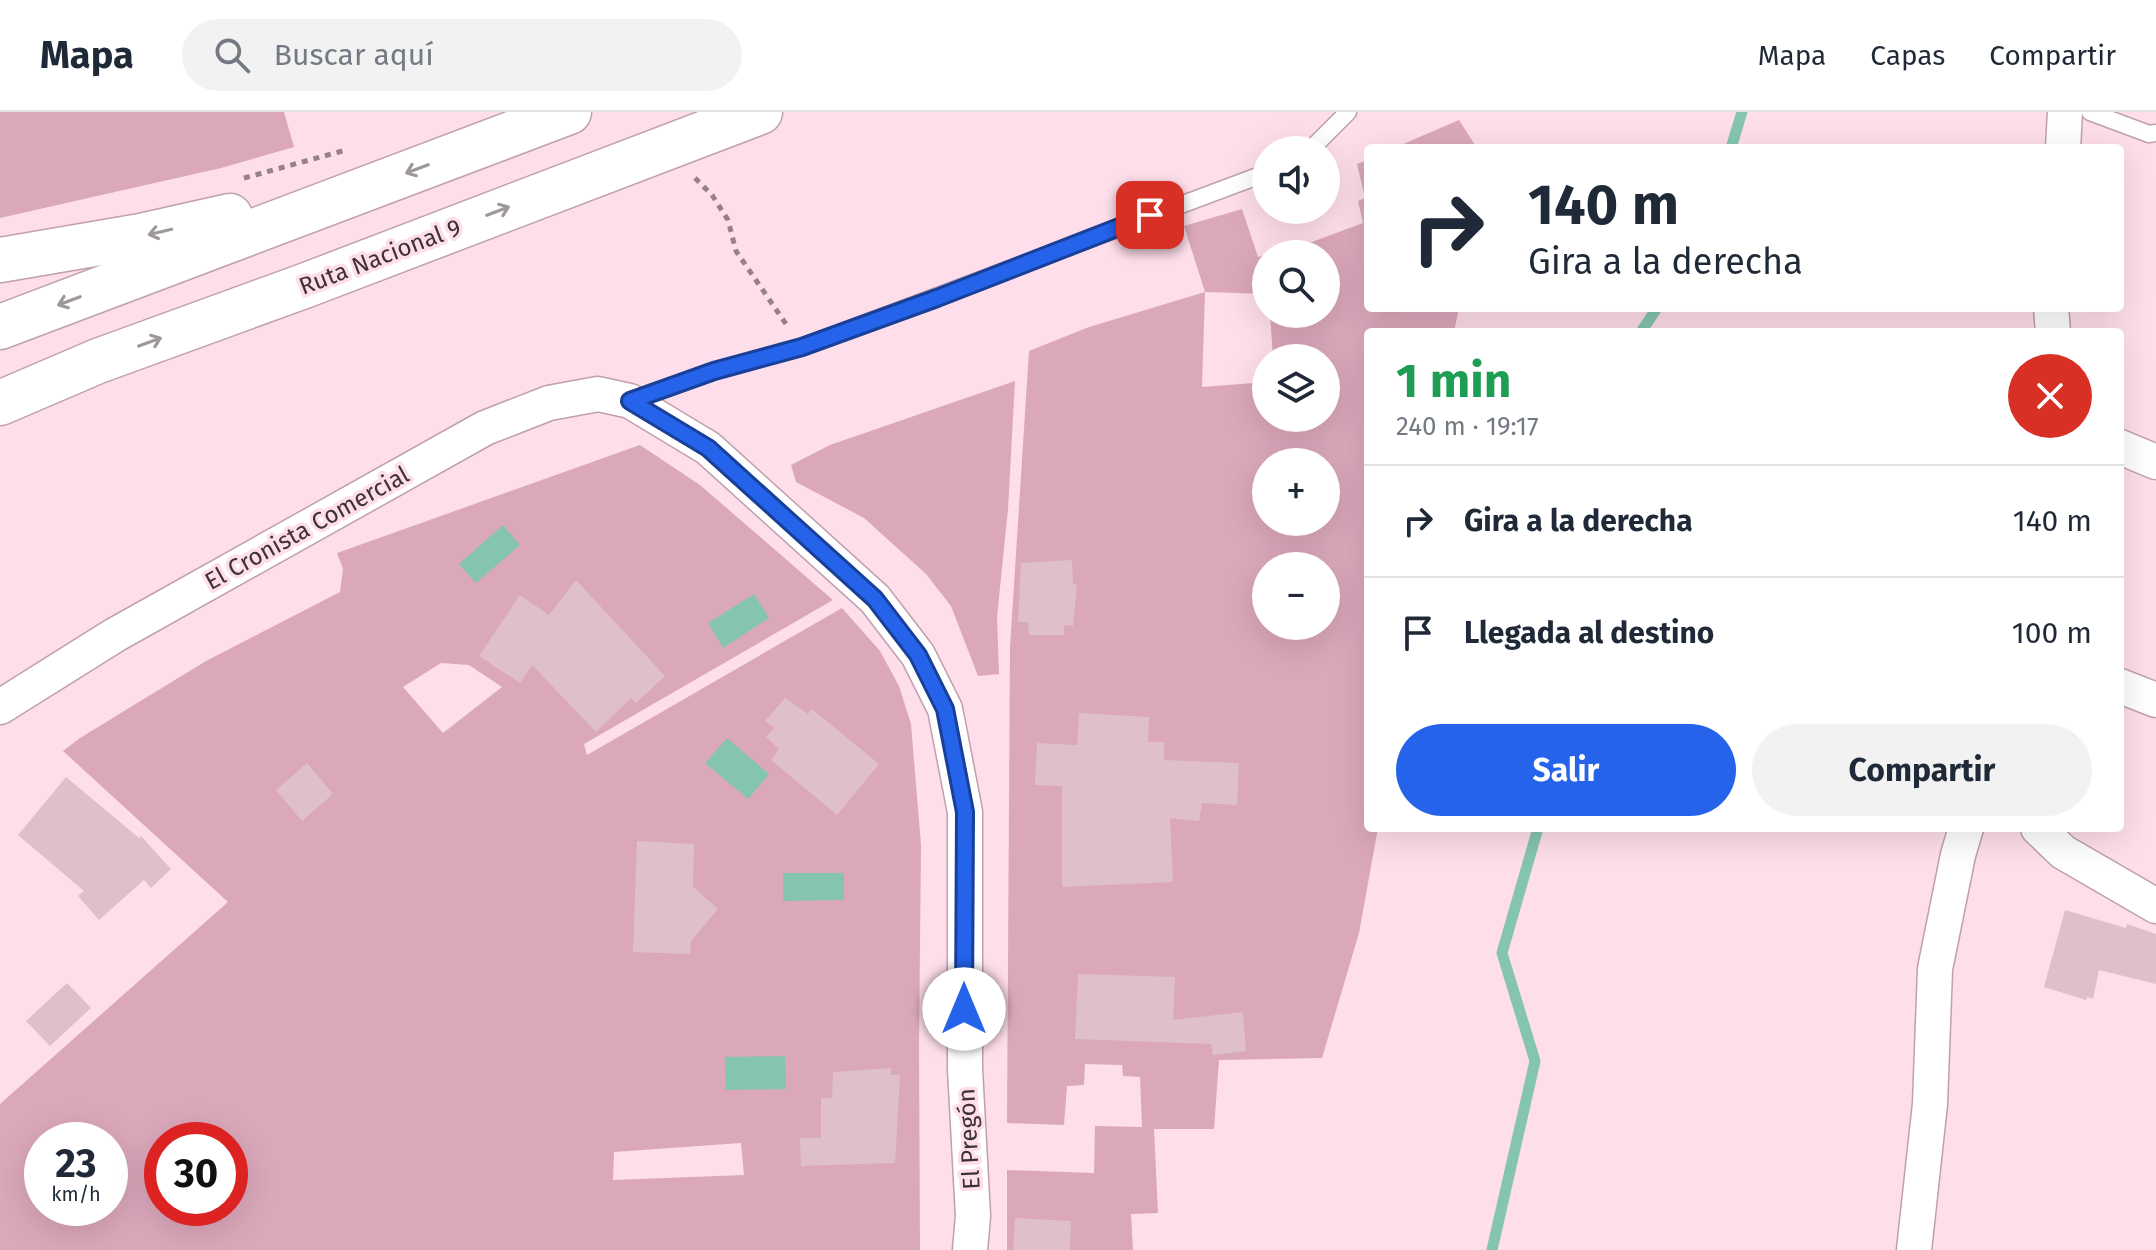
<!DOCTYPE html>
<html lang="es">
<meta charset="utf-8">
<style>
:root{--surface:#fff;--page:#f2f2f3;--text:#1f2937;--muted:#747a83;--line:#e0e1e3;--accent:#2563eb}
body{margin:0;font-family:"Fira Sans",sans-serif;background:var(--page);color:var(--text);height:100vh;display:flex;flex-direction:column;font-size:30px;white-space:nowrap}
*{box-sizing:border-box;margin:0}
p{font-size:26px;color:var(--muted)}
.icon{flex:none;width:44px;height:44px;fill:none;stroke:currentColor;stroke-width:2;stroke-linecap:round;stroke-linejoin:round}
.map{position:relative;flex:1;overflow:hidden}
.details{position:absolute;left:1364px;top:216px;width:760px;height:504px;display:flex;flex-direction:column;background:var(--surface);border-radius:8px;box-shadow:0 8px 32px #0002}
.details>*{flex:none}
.hud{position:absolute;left:1364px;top:32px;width:760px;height:168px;border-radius:8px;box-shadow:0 8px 32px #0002;background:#fff;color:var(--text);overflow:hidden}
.tools{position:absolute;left:1252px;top:24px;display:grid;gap:16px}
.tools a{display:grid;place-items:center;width:88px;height:88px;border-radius:50%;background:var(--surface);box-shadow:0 8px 32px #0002;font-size:40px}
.speed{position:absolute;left:24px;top:1010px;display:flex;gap:16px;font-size:40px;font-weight:700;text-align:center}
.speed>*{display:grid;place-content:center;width:104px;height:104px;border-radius:50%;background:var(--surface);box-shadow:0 8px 32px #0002;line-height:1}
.speed small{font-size:20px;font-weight:400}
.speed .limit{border:12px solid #d22;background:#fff;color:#111}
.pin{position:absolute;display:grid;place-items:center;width:68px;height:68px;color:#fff;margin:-34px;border-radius:16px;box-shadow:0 4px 12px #0006}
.me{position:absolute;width:88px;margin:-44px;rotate:0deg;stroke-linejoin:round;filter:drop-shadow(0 0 6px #0008)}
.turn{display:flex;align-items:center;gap:28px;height:168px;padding:0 32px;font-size:36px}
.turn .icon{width:104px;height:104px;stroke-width:2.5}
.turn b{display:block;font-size:56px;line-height:68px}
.round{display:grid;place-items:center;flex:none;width:84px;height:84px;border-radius:42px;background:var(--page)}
.head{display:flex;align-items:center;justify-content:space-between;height:136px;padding:0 32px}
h1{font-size:48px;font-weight:700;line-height:60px;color:#1e9e55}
.action{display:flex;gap:16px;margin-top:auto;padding:16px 32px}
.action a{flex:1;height:92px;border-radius:48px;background:var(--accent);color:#fff;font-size:32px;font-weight:700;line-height:92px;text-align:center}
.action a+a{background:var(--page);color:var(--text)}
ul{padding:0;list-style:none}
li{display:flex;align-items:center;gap:24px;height:112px;padding:0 32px;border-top:2px solid var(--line)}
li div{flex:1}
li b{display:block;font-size:30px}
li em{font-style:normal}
header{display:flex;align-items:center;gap:48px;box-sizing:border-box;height:112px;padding:0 40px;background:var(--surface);border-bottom:2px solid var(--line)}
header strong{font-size:38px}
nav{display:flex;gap:44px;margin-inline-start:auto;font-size:28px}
.search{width:560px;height:72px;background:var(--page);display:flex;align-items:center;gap:20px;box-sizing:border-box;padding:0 28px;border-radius:44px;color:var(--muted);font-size:30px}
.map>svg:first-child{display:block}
.green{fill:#dba7bb;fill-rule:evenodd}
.water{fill:#86c5ad}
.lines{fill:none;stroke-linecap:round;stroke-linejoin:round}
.stream{stroke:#86c5ad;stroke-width:11}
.building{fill:#dfbfcb}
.service-casing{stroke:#bfa0ac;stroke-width:19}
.minor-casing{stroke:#bfa0ac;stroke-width:37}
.motorway-casing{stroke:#bfa0ac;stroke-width:47}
.path{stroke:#968189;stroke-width:5;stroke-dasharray:6 6;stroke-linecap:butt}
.service{stroke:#fff;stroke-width:16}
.minor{stroke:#fff;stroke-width:34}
.motorway{stroke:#fff;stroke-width:44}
.oneway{stroke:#9e989a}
.route-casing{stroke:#184099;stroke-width:20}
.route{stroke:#2563eb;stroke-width:14}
.labels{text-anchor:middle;stroke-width:7;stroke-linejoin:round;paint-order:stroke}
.street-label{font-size:24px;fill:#3e3236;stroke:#fedeea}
</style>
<header>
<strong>Mapa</strong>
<div class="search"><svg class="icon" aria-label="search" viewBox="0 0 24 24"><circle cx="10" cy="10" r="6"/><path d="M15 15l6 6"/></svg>Buscar aquí</div>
<nav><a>Mapa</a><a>Capas</a><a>Compartir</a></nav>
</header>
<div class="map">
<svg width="2156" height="1138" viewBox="0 0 2156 1138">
<rect width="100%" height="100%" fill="#fedeea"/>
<path class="green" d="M 0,0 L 284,0 L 294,35 L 221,56 L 0,106 Z
M 1459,8 L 1477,36 L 1394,36 Z
M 1368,48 L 1368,196 L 1459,196 L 1454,220 L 1368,220 L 1368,716 L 1378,716 L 1359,821 L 1322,946 L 1219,948 L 1214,1017 L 1154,1017 L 1158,1101 L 1131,1102 L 1133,1138 L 1007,1138 L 1007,1058 L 1094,1061 L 1095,1014 L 1142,1015 L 1140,965 L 1123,964 L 1122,953 L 1085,952 L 1084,973 L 1067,974 L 1064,1013 L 1007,1011 L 1010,535 L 1029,239 L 1089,215 L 1205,180 L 1184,114 L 1242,97 L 1258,145 L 1266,143 L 1266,182 L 1205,180 L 1202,275 L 1266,270 L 1266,306 L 1326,306 L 1326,246 L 1273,246 L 1270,202 L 1326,202 L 1326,142 L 1303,142 L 1301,134 L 1363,111 L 1358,89 L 1365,86 L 1357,52 ZM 1266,350 L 1326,350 L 1326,410 L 1266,410 ZM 1266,454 L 1326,454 L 1326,514 L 1266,514 Z
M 1015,269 L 1008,397 L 997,505 L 999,562 L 978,564 L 951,494 L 926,462 L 864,406 L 796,370 L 791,353 L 830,333 Z
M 640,333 L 700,373 L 833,488 L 584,632 L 587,643 L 842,496 L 880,539 L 899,574 L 911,612 L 921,733 L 919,935 L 920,1138 L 0,1138 L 0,992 L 228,790 L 63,639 L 80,626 L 206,549 L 340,480 L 343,457 L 337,441 ZM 441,551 L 469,553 L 502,575 L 443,621 L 403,575 ZM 42,1028 L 110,1028 L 110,1096 L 42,1096 ZM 162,1028 L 230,1028 L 230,1096 L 162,1096 ZM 741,1031 L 744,1063 L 613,1068 L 614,1040 Z"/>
<path class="water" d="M 503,413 L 520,433 L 476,471 L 459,452 Z
M 754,482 L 769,506 L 723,536 L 708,511 Z
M 727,626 L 769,662 L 748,687 L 705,651 Z
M 783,761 L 844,761 L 844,788 L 783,789 Z
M 785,944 L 786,977 L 726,978 L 725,945 Z"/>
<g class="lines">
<path class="stream" d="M 1731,36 L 1742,0
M 1641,220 L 1657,196
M 1492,1138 L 1535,949 L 1502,841 L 1538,716"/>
</g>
<path class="building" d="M 1072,448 L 1073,472 L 1077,473 L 1073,514 L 1064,513 L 1064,523 L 1029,523 L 1028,510 L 1018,510 L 1021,451 Z
M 576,468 L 665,564 L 636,591 L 631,586 L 596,620 L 532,553 L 520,571 L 479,544 L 520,483 L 549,503 Z
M 785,586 L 808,602 L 812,597 L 879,652 L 837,703 L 771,648 L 779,637 L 766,625 L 774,616 L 765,609 Z
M 1079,601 L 1149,605 L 1148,630 L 1164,630 L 1164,648 L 1239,651 L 1237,693 L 1202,691 L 1199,709 L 1170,706 L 1173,770 L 1062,775 L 1062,674 L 1035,673 L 1037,631 L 1077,633 Z
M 307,651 L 333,682 L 302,709 L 276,678 Z
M 66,665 L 139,726 L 141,724 L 171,757 L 151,776 L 144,768 L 99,808 L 78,784 L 84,779 L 18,723 Z
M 637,729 L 694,732 L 693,775 L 718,797 L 691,829 L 690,842 L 633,840 Z
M 2065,798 L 2126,816 L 2127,812 L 2156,822 L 2156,872 L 2099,858 L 2093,887 L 2087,885 L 2086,888 L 2044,875 Z
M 1078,862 L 1175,865 L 1173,908 L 1243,900 L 1246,939 L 1213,943 L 1211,932 L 1075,927 Z
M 67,871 L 91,896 L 50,934 L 26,909 Z
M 891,956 L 891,963 L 900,963 L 895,1051 L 801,1054 L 800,1026 L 821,1026 L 821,986 L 832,986 L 833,960 Z
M 1015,1106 L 1071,1109 L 1070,1138 L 1013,1138 Z"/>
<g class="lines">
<g class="service-casing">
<path id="service" d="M 2090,0 L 2149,22 L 2156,21
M 1310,38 L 1348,0
M 631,289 L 714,259 L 802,235 L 1266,61"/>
</g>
<g class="minor-casing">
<path id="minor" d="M 2063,36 L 2065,0
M 2051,196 L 2053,220
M 2120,335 L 2156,350
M 2120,574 L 2156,588
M 0,595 L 115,523 L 485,316 L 549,291 L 598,282 L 630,289 L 708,336 L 875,487 L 918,543 L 945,597 L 965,700 L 965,957 L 973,1104 L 970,1138
M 2038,716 L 2063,740 L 2156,794
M 1914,1138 L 1930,992 L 1935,857 L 1958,743 L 1966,716"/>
</g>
<g class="motorway-casing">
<path id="motorway" d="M 0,148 L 141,124 L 230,104
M 0,215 L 569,0
M 0,291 L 98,249 L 304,174 L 760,0"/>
</g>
<path class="path" d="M 244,66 L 346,38
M 695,66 L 712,83 L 728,108 L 736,139 L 786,212"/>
<use href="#service" class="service"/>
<use href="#minor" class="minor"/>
<use href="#motorway" class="motorway"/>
</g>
<defs><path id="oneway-shaft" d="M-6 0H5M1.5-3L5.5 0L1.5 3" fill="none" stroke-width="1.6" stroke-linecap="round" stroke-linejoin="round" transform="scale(2)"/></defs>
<g class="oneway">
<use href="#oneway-shaft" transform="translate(417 57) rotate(159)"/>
<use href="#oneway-shaft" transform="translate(498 99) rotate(-21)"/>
<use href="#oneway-shaft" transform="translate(160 120) rotate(167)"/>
<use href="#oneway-shaft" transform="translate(69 189) rotate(159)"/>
<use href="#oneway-shaft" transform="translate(150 230) rotate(-20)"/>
</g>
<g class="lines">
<g class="route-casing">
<path id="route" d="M 964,897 L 965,700 L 945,597 L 918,543 L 875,487 L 708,336 L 630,289 L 714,259 L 802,235 L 937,186 L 1150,103"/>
</g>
<use href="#route" class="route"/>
</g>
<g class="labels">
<g class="street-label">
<text transform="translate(380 145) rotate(-21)" y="8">Ruta Nacional 9</text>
<text transform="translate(307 416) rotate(-29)" y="8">El Cronista Comercial</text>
<text transform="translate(969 1027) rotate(-93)" y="8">El Pregón</text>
</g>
</g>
</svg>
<div class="tools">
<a><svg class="icon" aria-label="sound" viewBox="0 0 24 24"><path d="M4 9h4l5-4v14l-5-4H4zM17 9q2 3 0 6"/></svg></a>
<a><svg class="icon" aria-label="search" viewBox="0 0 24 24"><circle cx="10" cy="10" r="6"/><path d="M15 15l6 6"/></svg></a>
<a><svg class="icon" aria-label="layers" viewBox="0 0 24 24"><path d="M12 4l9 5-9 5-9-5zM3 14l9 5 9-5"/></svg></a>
<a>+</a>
<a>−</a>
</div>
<div class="speed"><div>23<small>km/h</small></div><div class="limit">30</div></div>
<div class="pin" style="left:1150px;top:103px;background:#d93025"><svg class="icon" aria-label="arrive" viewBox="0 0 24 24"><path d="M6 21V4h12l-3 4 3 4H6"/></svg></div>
<svg class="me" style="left:964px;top:897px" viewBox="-20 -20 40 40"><circle r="19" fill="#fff"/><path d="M0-13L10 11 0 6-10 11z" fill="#2563eb"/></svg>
<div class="hud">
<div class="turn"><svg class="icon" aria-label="right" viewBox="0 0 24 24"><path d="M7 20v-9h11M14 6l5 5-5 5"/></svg><div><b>140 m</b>Gira a la derecha</div></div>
</div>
<section class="details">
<div class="head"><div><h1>1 min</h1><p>240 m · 19:17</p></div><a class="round" style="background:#d93025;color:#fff"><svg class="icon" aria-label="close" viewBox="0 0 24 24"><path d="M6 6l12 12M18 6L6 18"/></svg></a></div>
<ul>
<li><svg class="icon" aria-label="right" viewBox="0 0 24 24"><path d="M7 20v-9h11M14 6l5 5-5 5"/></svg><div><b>Gira a la derecha</b></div><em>140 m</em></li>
<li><svg class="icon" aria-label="arrive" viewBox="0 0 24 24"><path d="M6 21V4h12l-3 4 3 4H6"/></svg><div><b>Llegada al destino</b></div><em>100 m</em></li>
</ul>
<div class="action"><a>Salir</a><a>Compartir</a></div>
</section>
</div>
